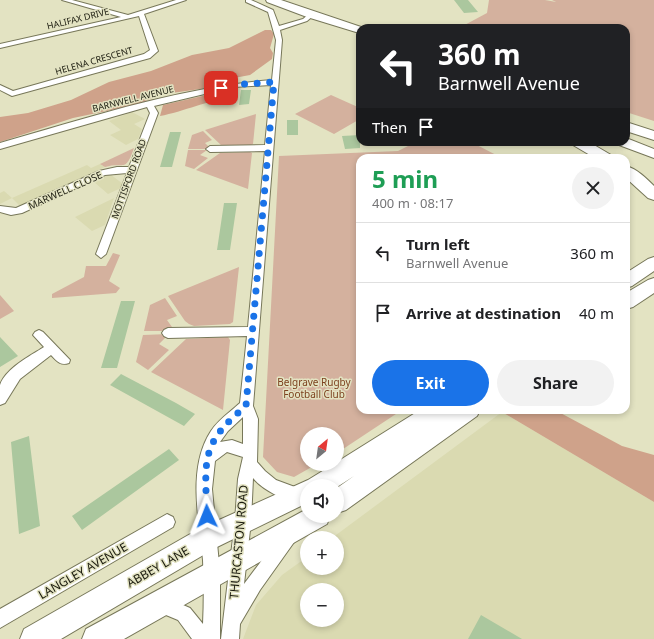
<!DOCTYPE html>
<meta charset="utf-8">
<style>
:root{--surface:#fff;--page:#f2f2f2;--text:#202124;--muted:#757577;--line:#e0e0e0;--accent:#1a73e8}
body{margin:0;font-family:"Noto Sans",sans-serif;background:var(--page);color:var(--text);height:100vh;display:flex;flex-direction:column;font-size:15px;white-space:nowrap}
*{box-sizing:border-box;margin:0}
p{font-size:13px;color:var(--muted)}
.icon{flex:none;width:22px;height:22px;fill:none;stroke:currentColor;stroke-width:2;stroke-linecap:round;stroke-linejoin:round}
.map{position:relative;flex:1;overflow:hidden}
.sheet{position:absolute;left:356px;top:154px;width:274px;height:260px;display:flex;flex-direction:column;background:var(--surface);border-radius:12px;box-shadow:0 2px 6px #0003}
.sheet>*{flex:none}
.hud{position:absolute;left:356px;top:24px;width:274px;height:122px;border-radius:12px;box-shadow:0 2px 6px #0003;background:#202124;color:#fff;overflow:hidden}
.needle{width:26px;rotate:29deg}
.fabs{position:absolute;left:300px;top:427px;display:grid;gap:8px}
.fabs a{display:grid;place-items:center;width:44px;height:44px;border-radius:50%;background:var(--surface);box-shadow:0 2px 6px #0003;font-size:20px}
.pin{position:absolute;display:grid;place-items:center;width:34px;height:34px;color:#fff;margin:-17px;border-radius:8px;box-shadow:0 2px 6px #0006}
.me{position:absolute;width:44px;margin:-22px;rotate:358deg;stroke-linejoin:round;filter:drop-shadow(0 0 3px #0008)}
.turn{display:flex;align-items:center;gap:14px;height:84px;padding:0 16px;font-size:18px}
.turn .icon{width:52px;height:52px;stroke-width:2.5}
.turn b{display:block;font-size:28px;line-height:34px}
.then{display:flex;align-items:center;height:38px;padding:0 16px;background:#0003;gap:8px;font-size:15px}
.round{display:grid;place-items:center;flex:none;width:42px;height:42px;border-radius:21px;background:var(--page)}
.headline{display:flex;align-items:center;justify-content:space-between;height:68px;padding:0 16px}
h1{font-size:24px;font-weight:700;line-height:30px;color:#1e9e55}
.button{display:flex;gap:8px;margin-top:auto;padding:8px 16px}
.button a{flex:1;height:46px;border-radius:24px;background:var(--accent);color:#fff;font-size:16px;font-weight:700;line-height:46px;text-align:center}
.button a+a{background:var(--page);color:var(--text)}
ul{padding:0;list-style:none}
li{display:flex;align-items:center;gap:12px;height:60px;padding:0 16px;border-top:1px solid var(--line)}
li div{flex:1}
li b{display:block;font-size:15px}
li em{font-style:normal}
.map>svg:first-child{display:block}
.built{fill:#dadab1;fill-rule:evenodd}
.green{fill:#d4b19e}
.forest{fill:#cfa28a}
.building{fill:#abc79e}
.lines{fill:none;stroke-linecap:round;stroke-linejoin:round}
.minor-casing{stroke:#777759;stroke-width:2}
.primary-casing{stroke:#777759;stroke-width:2}
.trunk-casing{stroke:#777759;stroke-width:2}
.minor{fill:#fff;fill-rule:evenodd}
.primary{fill:#fff;fill-rule:evenodd}
.trunk{fill:#fff;fill-rule:evenodd}
.route{stroke:#1a73e8;stroke-width:7;stroke-dasharray:0 12.6}
.labels{text-anchor:middle;stroke-width:3;stroke-linejoin:round;paint-order:stroke}
.far-street-label{font-size:9px;fill:#1a1a0e;stroke:#e3e3c2}
.street-label{font-size:10px;fill:#1a1a0e;stroke:#e3e3c2}
.park-label{font-size:10px;fill:#7d421f;stroke:#e3e3c2}
.near-street-label{font-size:12px;fill:#1a1a0e;stroke:#e3e3c2}
</style>
<div class="map">
<svg width="654" height="639" viewBox="0 0 654 639">
<rect width="100%" height="100%" fill="#e3e3c2"/>
<path class="built" d="M 132,112 L 145,119 L 134,124 L 142,129 L 138,139 L 126,145 L 110,135 L 121,130 L 109,121 Z
M 100,164 L 105,167 L 20,206 L 12,198 L 0,204 L 0,193 L 4,191 L 12,198 L 87,165 L 91,168 Z
M 110,174 L 123,184 L 121,188 L 108,194 L 94,182 Z
M 114,198 L 105,225 L 92,231 L 75,217 Z
M 502,412 L 654,502 L 654,639 L 243,639 L 256,605 L 282,575 L 307,557 L 307,568 L 337,568 L 337,538 L 332,538 ZM 307,590 L 337,590 L 337,620 L 307,620 Z"/>
<path class="green" d="M 489,0 L 545,0 L 556,2 L 552,0 L 654,0 L 654,121 L 626,112 L 626,28 L 459,28 L 487,13 Z
M 331,95 L 360,108 L 360,119 L 334,134 L 295,114 Z
M 256,114 L 253,144 L 251,145 L 221,145 L 205,130 Z
M 203,131 L 212,140 L 205,143 L 209,147 L 208,149 L 188,149 L 192,135 Z
M 416,142 L 471,142 L 502,158 L 360,158 L 360,410 L 402,410 L 337,453 L 337,434 L 307,434 L 307,464 L 317,464 L 294,477 L 277,472 L 263,457 L 279,156 L 398,151 Z
M 134,148 C 125,174 124,161 105,167 L 100,164 Z
M 188,150 L 207,150 L 200,155 L 208,158 L 194,169 L 185,166 Z
M 250,152 L 252,153 L 248,189 L 196,170 L 220,153 Z
M 113,253 L 120,255 L 109,281 L 120,288 L 116,293 L 52,298 L 52,294 L 84,277 L 86,266 L 106,266 Z
M 239,267 L 233,322 L 230,324 L 194,326 L 189,324 L 185,321 L 168,296 Z
M 0,295 L 14,311 L 0,319 Z
M 165,298 L 177,316 L 167,320 L 172,327 L 171,331 L 144,331 L 150,305 Z
M 169,334 L 159,344 L 169,350 L 148,370 L 136,362 L 143,335 Z
M 228,337 L 230,340 L 223,410 L 151,372 L 186,339 Z"/>
<path class="forest" d="M 265,30 L 271,30 L 274,34 L 270,48 L 273,53 L 272,59 L 250,75 L 234,78 L 214,87 L 158,95 L 140,104 L 73,118 L 0,142 L 0,117 L 28,113 L 71,100 L 109,82 L 151,71 L 192,55 L 229,48 Z
M 233,89 L 231,99 C 210,99 183,112 160,116 L 163,105 Z
M 504,410 L 555,410 L 622,446 L 654,455 L 654,502 L 502,412 Z"/>
<path class="building" d="M 454,0 L 468,0 L 478,12 L 464,13 Z
M 241,90 L 251,90 L 249,104 L 239,105 Z
M 287,120 L 298,120 L 298,135 L 287,135 Z
M 170,132 L 181,132 L 172,167 L 160,167 Z
M 360,135 L 360,148 L 345,149 L 342,136 Z
M 224,203 L 237,203 L 230,250 L 217,250 Z
M 121,301 L 135,301 L 117,368 L 101,368 Z
M 0,337 L 18,356 L 0,367 Z
M 121,374 L 176,403 L 195,414 L 184,426 L 110,385 Z
M 29,436 L 40,526 L 19,534 L 11,442 Z
M 169,449 L 179,460 L 82,530 L 72,516 Z
M 481,615 L 522,639 L 468,639 Z"/>
<g class="lines">
<g class="minor-casing">
<path id="minor" d="M 62,0 L 72,0 L 128,15 L 176,0 L 186,0 L 144,14 L 158,51 L 150,58 L 12,96 L 0,90 L 0,85 L 13,91 L 144,54 L 150,50 L 139,16 L 0,48 L 0,44 L 121,17 Z
M 246,0 L 251,0 L 273,10 L 279,26 L 303,19 L 309,14 L 314,15 L 307,21 L 280,30 L 282,40 L 253,406 L 258,419 L 257,462 L 265,471 L 276,480 L 303,490 L 306,495 L 303,500 C 289,505 262,489 253,478 L 251,521 L 244,584 L 283,532 L 289,530 L 295,532 L 297,538 L 260,590 L 240,624 L 239,639 L 221,639 L 235,521 L 238,479 L 243,457 L 227,452 L 215,461 L 212,489 L 220,575 L 220,639 L 192,639 L 178,620 L 154,610 L 151,604 L 154,598 L 160,595 L 190,608 L 203,624 C 204,603 204,581 203,560 C 199,519 187,468 211,431 C 218,420 230,412 240,403 L 247,336 L 168,338 L 164,336 L 162,333 L 164,330 L 168,328 L 248,327 L 265,151 L 210,152 L 206,149 L 210,146 L 265,145 L 271,85 L 234,87 L 154,106 L 158,113 L 106,254 L 101,258 L 96,254 L 127,173 L 105,175 L 22,213 L 11,215 L 0,212 L 0,206 L 16,208 L 99,171 L 117,167 L 129,167 L 150,113 L 147,107 L 0,149 L 0,143 C 87,118 181,87 272,80 L 276,40 L 268,12 L 246,2 ZM 243,417 L 243,444 L 232,440 L 220,442 L 228,431 Z
M 39,330 L 43,332 L 70,360 L 69,363 C 60,366 57,361 51,355 L 20,379 L 5,403 L 0,405 C 0,399 0,390 0,385 C 6,368 30,356 44,347 L 33,335 L 35,332 Z
M 167,514 L 173,517 L 175,522 L 173,527 L 0,628 L 0,609 Z"/>
</g>
<g class="primary-casing">
<path id="primary" d="M 654,257 L 654,271 L 632,286 L 626,288 L 626,273 L 648,259 Z
M 654,278 L 654,293 L 633,307 L 626,309 L 626,293 L 648,280 Z
M 420,410 L 448,410 L 446,414 L 452,410 L 480,410 L 477,416 L 346,510 L 337,513 L 337,488 L 354,476 L 337,487 L 307,486 L 307,503 L 217,547 L 61,639 L 20,639 L 24,629 L 199,529 L 308,480 L 334,464 L 337,464 L 337,462 Z
M 307,509 L 307,516 L 330,516 L 327,524 L 124,639 L 82,639 L 86,629 Z"/>
</g>
<g class="trunk-casing">
<path id="trunk" d="M 266,0 L 281,0 L 364,28 L 360,28 L 360,33 L 356,32 L 307,17 L 267,2 Z
M 626,122 L 654,131 L 654,140 L 626,131 Z
M 626,138 L 654,149 L 654,158 L 619,145 L 617,142 L 626,142 Z
M 571,142 L 589,142 L 611,155 L 614,158 L 595,158 L 573,145 Z
M 626,166 C 637,169 646,178 654,186 L 654,200 L 648,198 L 626,178 Z"/>
</g>
<use href="#minor" class="minor"/>
<use href="#primary" class="primary"/>
<use href="#trunk" class="trunk"/>
</g>
<g class="lines">
<path class="route" d="M 207,516 C 205,460 200,444 246,406 L 274,82 L 244,84 L 221,88"/>
</g>
<g class="labels">
<g class="far-street-label">
<text transform="translate(78 19) rotate(-14)" y="3">HALIFAX DRIVE</text>
<text transform="translate(94 61) rotate(-16)" y="3">HELENA CRESCENT</text>
<text transform="translate(133 99) rotate(-14)" y="3">BARNWELL AVENUE</text>
<text transform="translate(129 179) rotate(-70)" y="3">MOTTISFORD ROAD</text>
</g>
<g class="street-label">
<text transform="translate(65 190) rotate(-24)" y="4">MARWELL CLOSE</text>
</g>
<g class="park-label">
<text x="314" y="386">Belgrave Rugby<tspan x="314" dy="12">Football Club</tspan></text>
</g>
<g class="near-street-label">
<text transform="translate(239 542) rotate(-85)" y="4">THURCASTON ROAD</text>
<text transform="translate(158 567) rotate(-30)" y="4">ABBEY LANE</text>
<text transform="translate(83 571) rotate(-30)" y="4">LANGLEY AVENUE</text>
</g>
</g>
</svg>
<div class="fabs">
<a><svg class="needle" viewBox="-14 -14 28 28"><path d="M0-13l5 13h-10z" fill="#e53935"/><path d="M0 13l5-13h-10z" fill="#757577"/></svg></a>
<a><svg class="icon" aria-label="sound" viewBox="0 0 24 24"><path d="M4 9h4l5-4v14l-5-4H4zM17 9q2 3 0 6"/></svg></a>
<a>+</a>
<a>−</a>
</div>
<div class="pin" style="left:221px;top:88px;background:#d93025"><svg class="icon" aria-label="arrive" viewBox="0 0 24 24"><path d="M6 21V4h12l-3 4 3 4H6"/></svg></div>
<svg class="me" style="left:207px;top:516px" viewBox="-20 -20 40 40"><path d="M0-17L14 15 0 8-14 15z" fill="#1a73e8" stroke="#fff" stroke-width="4"/></svg>
<div class="hud">
<div class="turn"><svg class="icon" aria-label="left" viewBox="0 0 24 24"><path d="M17 20v-9H6M10 6l-5 5 5 5"/></svg><div><b>360 m</b>Barnwell Avenue</div></div>
<div class="then">Then<svg class="icon" aria-label="arrive" viewBox="0 0 24 24"><path d="M6 21V4h12l-3 4 3 4H6"/></svg></div>
</div>
<section class="sheet">
<div class="headline"><div><h1>5 min</h1><p>400 m · 08:17</p></div><a class="round"><svg class="icon" aria-label="close" viewBox="0 0 24 24"><path d="M6 6l12 12M18 6L6 18"/></svg></a></div>
<ul>
<li><svg class="icon" aria-label="left" viewBox="0 0 24 24"><path d="M17 20v-9H6M10 6l-5 5 5 5"/></svg><div><b>Turn left</b><p>Barnwell Avenue</p></div><em>360 m</em></li>
<li><svg class="icon" aria-label="arrive" viewBox="0 0 24 24"><path d="M6 21V4h12l-3 4 3 4H6"/></svg><div><b>Arrive at destination</b></div><em>40 m</em></li>
</ul>
<div class="button"><a>Exit</a><a>Share</a></div>
</section>
</div>
